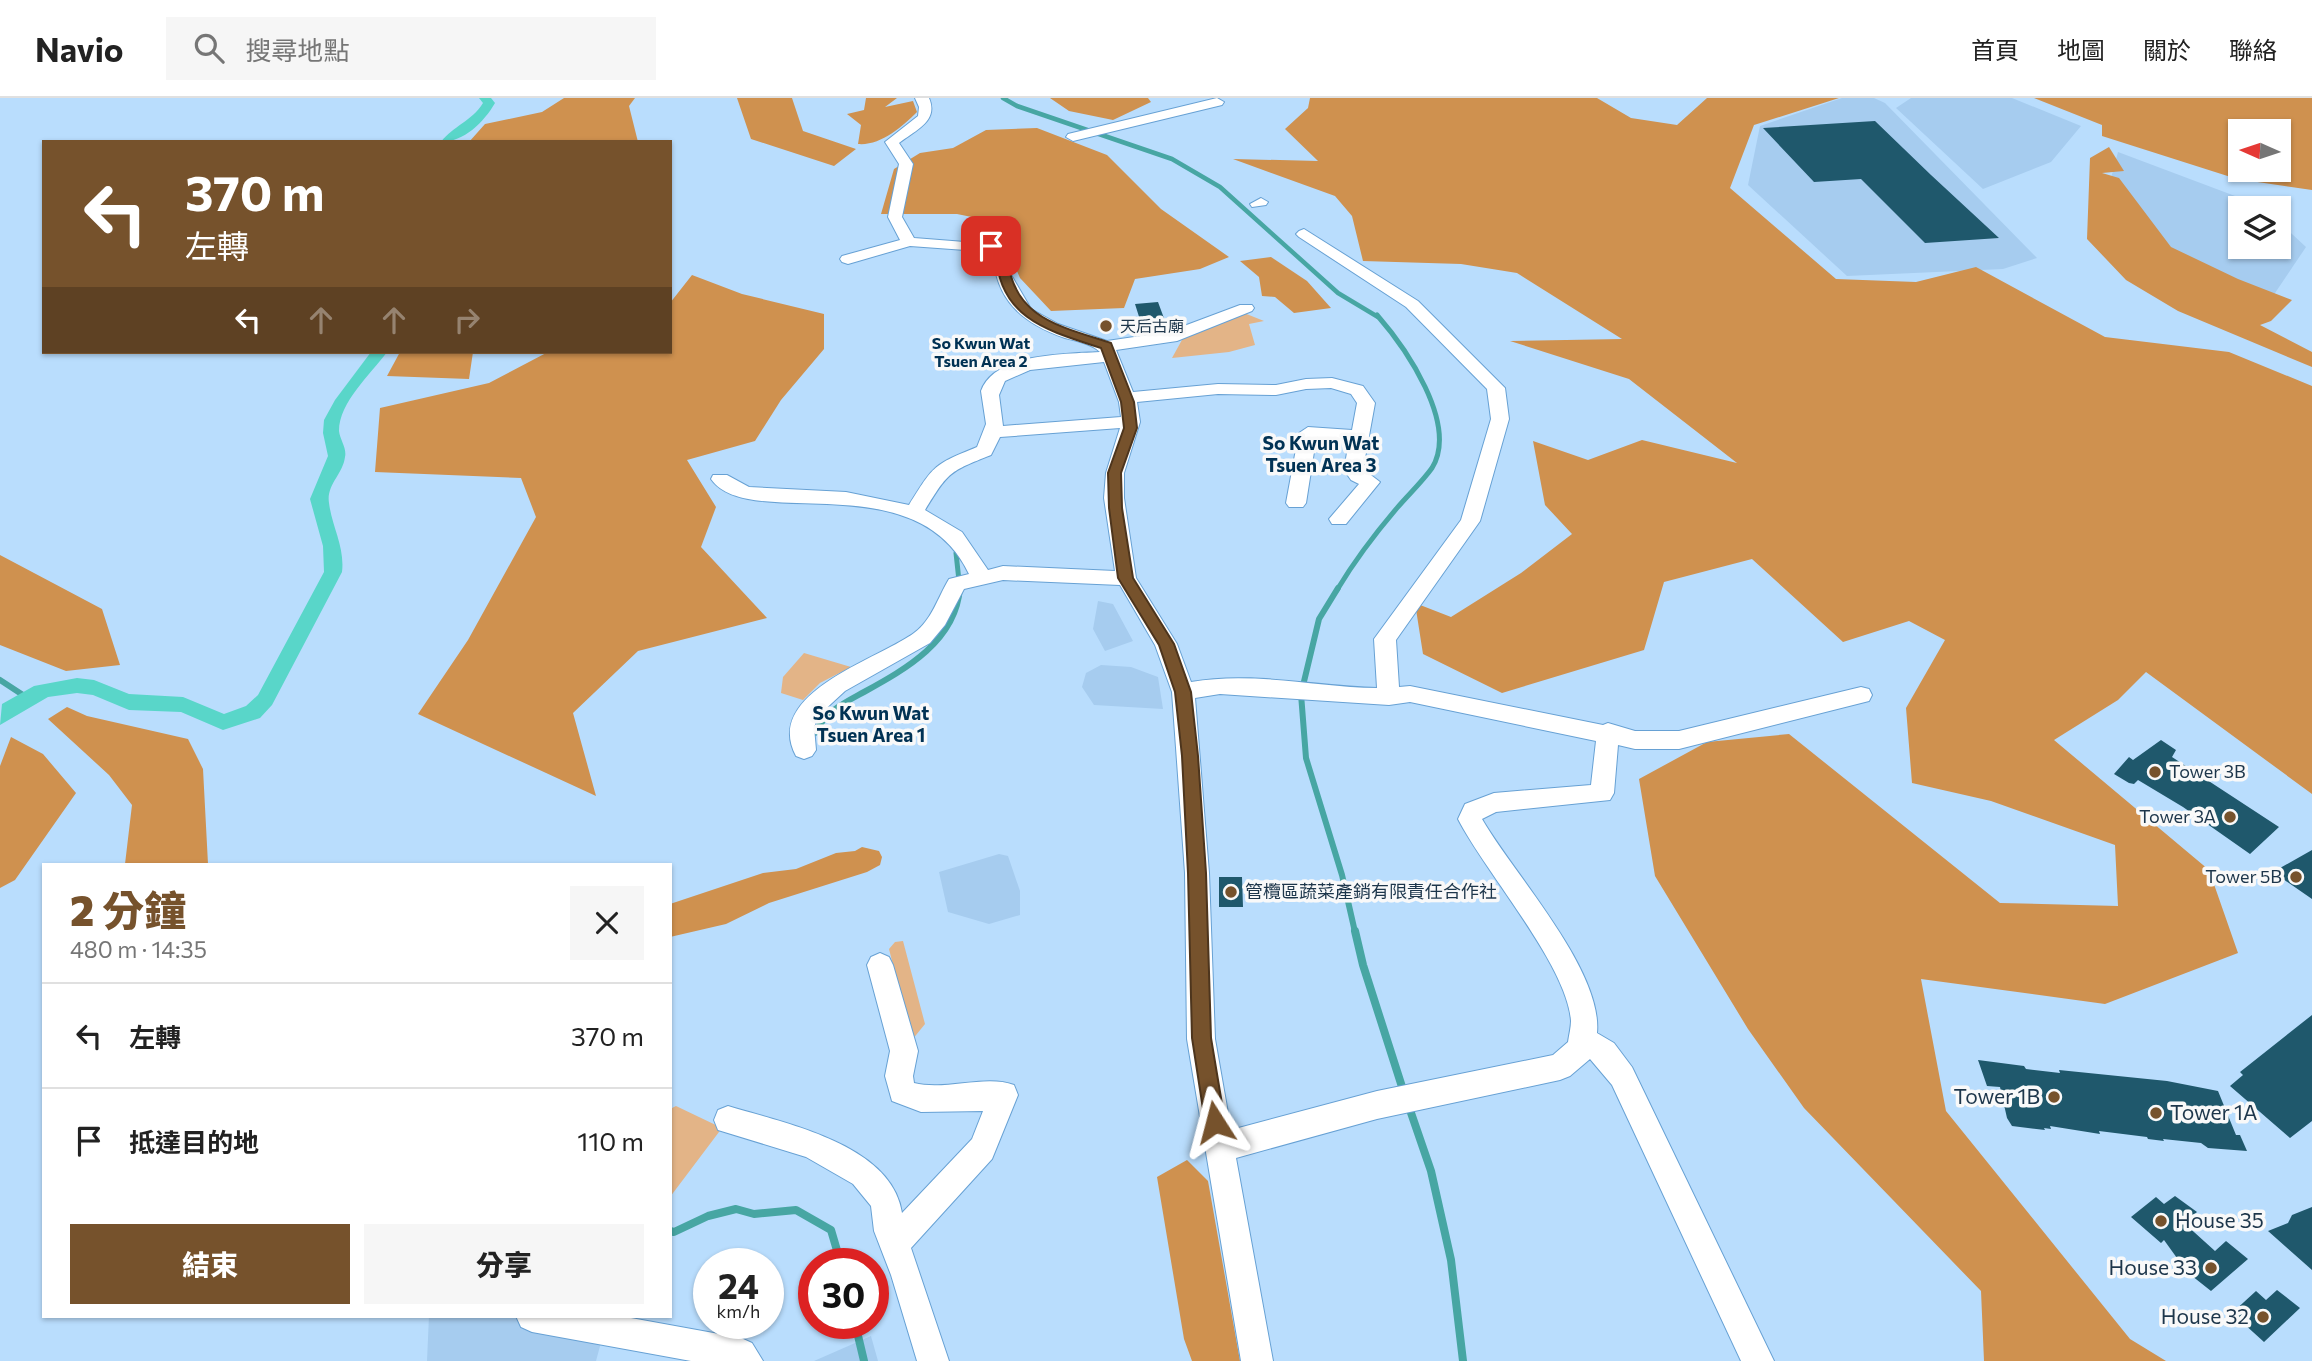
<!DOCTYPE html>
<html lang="zh-TW">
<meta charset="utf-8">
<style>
:root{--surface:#fff;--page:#f6f6f6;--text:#222;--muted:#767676;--line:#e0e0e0;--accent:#76522c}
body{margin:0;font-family:Commissioner,"Noto Sans TC",sans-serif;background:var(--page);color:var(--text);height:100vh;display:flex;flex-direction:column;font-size:26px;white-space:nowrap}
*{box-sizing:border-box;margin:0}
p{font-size:23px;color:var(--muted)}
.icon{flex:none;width:38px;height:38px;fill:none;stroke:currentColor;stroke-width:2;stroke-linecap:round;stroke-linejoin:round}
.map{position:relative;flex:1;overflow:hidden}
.side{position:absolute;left:42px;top:765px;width:630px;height:455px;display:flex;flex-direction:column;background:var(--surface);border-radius:0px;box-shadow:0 2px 5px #0004}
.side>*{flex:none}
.banner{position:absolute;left:42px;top:42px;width:630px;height:214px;border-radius:0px;box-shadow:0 2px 5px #0004;background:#76522c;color:#fff;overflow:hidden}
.needle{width:46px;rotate:273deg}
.fabs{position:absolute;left:2228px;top:21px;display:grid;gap:14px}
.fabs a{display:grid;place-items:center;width:63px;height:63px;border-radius:0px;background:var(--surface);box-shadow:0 2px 5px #0004;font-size:35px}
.speed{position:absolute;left:693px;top:1150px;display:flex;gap:14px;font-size:35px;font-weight:700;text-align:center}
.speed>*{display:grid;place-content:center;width:91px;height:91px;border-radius:50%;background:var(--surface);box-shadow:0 2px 5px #0004;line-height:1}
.speed small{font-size:18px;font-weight:400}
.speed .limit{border:10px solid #d22;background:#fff;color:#111}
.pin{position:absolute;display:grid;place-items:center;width:60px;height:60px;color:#fff;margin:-30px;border-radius:14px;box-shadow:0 4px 10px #0006}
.me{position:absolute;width:77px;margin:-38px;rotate:351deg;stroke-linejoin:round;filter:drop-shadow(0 0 5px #0008)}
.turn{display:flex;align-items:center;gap:24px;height:147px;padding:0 28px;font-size:32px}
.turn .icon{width:91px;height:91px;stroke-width:2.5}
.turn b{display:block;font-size:49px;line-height:60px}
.lanes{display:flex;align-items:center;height:66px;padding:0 28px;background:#0003;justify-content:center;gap:35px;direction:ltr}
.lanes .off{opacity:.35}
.round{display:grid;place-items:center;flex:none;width:74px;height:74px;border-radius:0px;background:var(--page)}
.overview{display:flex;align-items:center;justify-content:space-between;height:119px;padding:0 28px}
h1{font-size:42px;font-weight:800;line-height:52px;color:var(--accent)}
.primary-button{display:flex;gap:14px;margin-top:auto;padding:14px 28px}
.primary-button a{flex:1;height:80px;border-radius:0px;background:var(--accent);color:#fff;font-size:28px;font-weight:800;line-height:80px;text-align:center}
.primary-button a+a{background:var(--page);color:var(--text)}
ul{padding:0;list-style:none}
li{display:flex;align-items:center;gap:21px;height:105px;padding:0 28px;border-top:2px solid var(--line)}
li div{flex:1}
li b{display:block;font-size:26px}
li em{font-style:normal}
header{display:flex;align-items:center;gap:42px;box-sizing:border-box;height:98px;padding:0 35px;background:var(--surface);border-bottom:2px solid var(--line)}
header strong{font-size:33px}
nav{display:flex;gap:38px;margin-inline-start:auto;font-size:24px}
.search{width:490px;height:63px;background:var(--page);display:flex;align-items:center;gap:18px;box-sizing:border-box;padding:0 24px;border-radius:0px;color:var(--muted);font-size:26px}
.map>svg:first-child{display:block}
.built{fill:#a6ccef}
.green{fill:#e3b487}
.forest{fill:#cf914f;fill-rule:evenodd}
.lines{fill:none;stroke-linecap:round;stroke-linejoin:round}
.stream-far3{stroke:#47a6a3;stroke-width:4.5}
.stream-far2{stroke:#47a6a3;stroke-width:5}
.stream-far1{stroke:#47a6a3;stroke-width:6}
.stream{stroke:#47a6a3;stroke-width:8}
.canal{fill:#59d6c9;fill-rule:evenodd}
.building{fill:#1f586c}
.street-casing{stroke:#67a1d4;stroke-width:2}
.street{fill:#fff;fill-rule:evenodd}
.route{fill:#76522c;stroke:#4d351d;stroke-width:2}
.poi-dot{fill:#76522c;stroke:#f9f9f9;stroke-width:2.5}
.labels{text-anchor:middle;stroke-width:7;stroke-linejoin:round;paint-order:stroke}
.far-poi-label{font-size:16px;fill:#1d364b;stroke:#f9f9f9;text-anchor:start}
.far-neighbourhood-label{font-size:16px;font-weight:bold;fill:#013254;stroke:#f9f9f9}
.poi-label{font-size:18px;fill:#1d364b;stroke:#f9f9f9;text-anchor:start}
.neighbourhood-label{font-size:19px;font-weight:bold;fill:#013254;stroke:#f9f9f9}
.near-poi-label{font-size:21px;fill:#1d364b;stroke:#f9f9f9;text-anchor:end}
</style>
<header>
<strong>Navio</strong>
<div class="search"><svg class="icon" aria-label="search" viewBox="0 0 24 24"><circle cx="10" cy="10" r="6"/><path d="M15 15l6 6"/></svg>搜尋地點</div>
<nav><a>首頁</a><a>地圖</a><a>關於</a><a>聯絡</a></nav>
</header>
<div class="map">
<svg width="2312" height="1263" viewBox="0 0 2312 1263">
<rect width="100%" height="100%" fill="#b9ddfd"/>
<path class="built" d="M 1842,0 L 1874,0 L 1885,5 L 2037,160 L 2003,171 L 1847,178 L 1748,87 L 1760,28 Z
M 1911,0 L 2012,0 L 2081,28 L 2051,64 L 1983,91 L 1896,10 Z
M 2118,54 L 2259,107 L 2263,110 L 2240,110 L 2240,149 L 2278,149 L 2279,124 L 2306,149 L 2271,201 L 2165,165 L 2107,95 Z
M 1098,503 L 1113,506 L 1133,543 L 1105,553 L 1093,531 Z
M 1101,567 L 1131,569 L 1158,579 L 1163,611 L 1094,607 L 1082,589 L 1086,575 Z
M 999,756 L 1008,758 L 1020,793 L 1020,817 L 989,826 L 948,814 L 939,774 Z
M 429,1218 L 608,1218 L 596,1263 L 427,1263 Z
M 871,1238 L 878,1263 L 814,1263 Z"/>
<path class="green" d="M 1244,215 L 1264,223 L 1249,226 L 1255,247 L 1229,254 L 1172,260 L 1183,240 Z
M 804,555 L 851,569 L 820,585 L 803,602 L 781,595 L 783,579 Z
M 903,843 L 925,926 L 912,942 L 889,851 L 895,844 Z
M 676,1008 L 722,1030 L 670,1099 L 670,1011 Z"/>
<path class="forest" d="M 564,0 L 635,0 L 629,8 L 638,44 L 469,44 L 485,26 L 542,14 Z
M 737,0 L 792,0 L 803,33 L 856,51 L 834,68 L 751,41 Z
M 866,0 L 897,0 L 885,9 L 913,3 L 917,14 C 902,29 880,48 858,46 L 861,27 L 847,16 L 864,12 Z
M 1050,0 L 1148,0 L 1151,4 L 1113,22 L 1069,13 Z
M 1310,0 L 1597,0 L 1631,20 L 1677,27 L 1707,0 L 1839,0 L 1754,27 L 1730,90 L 1836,181 L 1916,184 L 1976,169 L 2105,239 L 2229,254 L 2312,288 L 2312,696 L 2146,574 L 2118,602 L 2054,642 L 2209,772 L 2238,855 L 2105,906 L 1921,881 L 1946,1013 L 2130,1241 L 2166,1263 L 1984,1263 L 1981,1193 L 1804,1010 L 1748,931 L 1655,778 L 1639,681 L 1707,644 L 1789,636 L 2000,805 L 2118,808 L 2115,747 L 1991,703 L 1912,685 L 1906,610 L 1945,542 L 1909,523 L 1843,544 L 1752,461 L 1664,484 L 1644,552 L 1502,595 L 1423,556 L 1415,505 L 1451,519 L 1521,475 L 1572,436 L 1545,407 L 1533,343 L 1588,362 L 1642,342 L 1737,365 L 1629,281 L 1510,243 L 1622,241 L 1517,175 L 1461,166 L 1363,163 L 1352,118 L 1335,98 L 1233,61 L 1318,63 L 1285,31 L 1308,10 Z
M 2034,0 L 2312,0 L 2312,92 L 2237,81 L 2102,38 L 2102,27 ZM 2240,33 L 2278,33 L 2278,72 L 2240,72 Z
M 1037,30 L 1107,57 L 1161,111 L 1229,159 L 1200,171 L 1135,181 L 1124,210 L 1051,213 L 1020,180 L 1007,150 L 1018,145 L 1016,128 L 957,116 L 881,116 L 894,71 L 920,55 L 953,50 L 986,32 Z
M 2109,49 L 2124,73 L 2102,75 L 2119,80 L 2171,149 L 2238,181 L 2292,202 L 2271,223 L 2260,227 L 2312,254 L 2312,269 L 2178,213 L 2126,182 L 2087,141 L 2090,60 Z
M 1271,159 L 1307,183 L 1331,210 L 1294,215 L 1275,199 L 1262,198 L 1259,179 L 1240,163 Z
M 692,177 L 742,196 L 824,216 L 824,251 L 781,302 L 755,343 L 687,362 L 716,409 L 701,449 L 767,520 L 638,553 L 573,615 L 596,698 L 418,616 L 468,542 L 536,419 L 521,380 L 375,374 L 380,310 L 489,285 L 548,254 L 670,254 L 670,205 Z
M 400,254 L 473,254 L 469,281 L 387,278 Z
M 0,457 L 102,511 L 120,567 L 66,573 L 0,547 Z
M 67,609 L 87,618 L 188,641 L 203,671 L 208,766 L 125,766 L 132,707 L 109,677 L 48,621 Z
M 11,639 L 43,656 L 76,695 L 15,782 L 0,790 L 0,668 Z
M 862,749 L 879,753 L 882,759 L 880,767 L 867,774 L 769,805 L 726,826 L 670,839 L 670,806 L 763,775 L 796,771 L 836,755 L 855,753 Z
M 1187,1062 L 1208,1083 L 1240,1263 L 1192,1263 L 1184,1241 L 1157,1079 Z"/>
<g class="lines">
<path class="stream-far3" d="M 1003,0 L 1017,8 L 1172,61 L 1220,89 L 1338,195 L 1378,219"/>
<path class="stream-far2" d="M 956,455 L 960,492
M 1337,492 C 1355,462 1374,437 1397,410 C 1408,397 1422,384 1432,370 C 1459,326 1405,249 1377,217"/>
<path class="stream-far1" d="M 1338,490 L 1319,521 L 1301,596 L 1306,660 L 1342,777 L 1355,834
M 0,582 L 26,599
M 815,635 C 826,613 844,605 864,594 C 906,571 956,543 960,490"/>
<path class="stream" d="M 1355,833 L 1363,867 L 1404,995
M 1409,1009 L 1431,1073 L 1451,1162 L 1463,1263
M 670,1133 L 674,1134 L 708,1118 L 736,1111 L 754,1116 L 796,1112 L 831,1132 L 841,1166
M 855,1225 L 864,1263"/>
<path class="canal" d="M 479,0 L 491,0 L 495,5 C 484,24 464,44 441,44 C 453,28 472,23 483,5 Z
M 371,254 L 387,254 C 371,276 339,304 339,333 C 340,342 347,350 345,359 C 343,376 326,387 329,405 C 332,429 345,449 342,474 L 272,607 L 260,620 L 223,632 L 181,614 L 129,612 L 93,597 L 77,595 L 48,599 L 0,627 L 2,606 L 34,588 L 77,580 L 94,582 L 129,596 L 183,599 L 224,616 L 246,608 L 258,597 L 324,474 L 323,448 L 310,401 L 328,358 L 323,335 L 324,322 L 335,302 Z"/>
</g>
<path class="building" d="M 1875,23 L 1931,77 L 1999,140 L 1925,145 L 1861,81 L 1814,84 L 1763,30 Z
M 1158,204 L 1165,223 L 1141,225 L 1135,206 Z
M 2161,642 L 2176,652 L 2172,659 L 2279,729 L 2250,756 L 2183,709 L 2138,682 L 2134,686 L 2129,685 L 2114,676 L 2129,659 L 2133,662 Z
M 2312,752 L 2312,801 L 2273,774 Z
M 1219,779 L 1242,779 L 1243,809 L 1219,809 Z
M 2312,917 L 2312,1023 L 2290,1040 L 2230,988 L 2243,977 L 2240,974 Z
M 1978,962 L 2024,968 L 2026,971 L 2060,975 L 2059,972 L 2167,983 L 2218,993 L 2236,1037 L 2240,1037 L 2247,1053 L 2208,1050 L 2201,1045 L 2163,1041 L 2164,1043 L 2148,1041 L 2147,1039 L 2099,1033 L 2100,1036 L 2050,1028 L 2051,1031 L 2044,1030 L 2045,1032 L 2012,1028 L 2007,1020 L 2000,989 L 1987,988 Z
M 2175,1098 L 2197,1114 L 2184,1125 L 2215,1153 L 2226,1143 L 2248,1161 L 2211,1193 L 2187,1174 L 2164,1142 L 2161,1145 L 2131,1119 L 2156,1099 L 2164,1106 Z
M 2312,1109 L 2312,1172 L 2268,1133 L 2288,1125 L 2292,1117 Z
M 2277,1192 L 2300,1210 L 2264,1244 L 2232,1215 L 2256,1193 L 2266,1202 Z"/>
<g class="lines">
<g class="street-casing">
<path id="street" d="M 915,0 L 929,0 C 939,23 916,32 899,45 L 913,66 L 902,119 L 914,140 L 1003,147 L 1009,154 L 1010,175 L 1031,211 L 1058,226 L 1107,243 L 1168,234 L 1240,207 L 1252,207 L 1254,210 L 1252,213 L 1177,243 L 1116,252 L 1133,294 L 1218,286 L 1276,287 L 1306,281 L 1332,280 L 1363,288 L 1375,305 L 1363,371 L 1380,384 L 1346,426 L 1332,426 L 1329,421 L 1359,386 L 1351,382 L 1344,372 L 1349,343 L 1316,341 L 1306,405 L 1303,409 L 1289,409 L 1286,405 L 1299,335 L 1308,329 L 1352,332 L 1357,305 L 1351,296 L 1331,290 L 1306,291 L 1276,297 L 1218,296 L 1137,304 L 1140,324 L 1124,375 L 1124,400 L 1136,480 L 1177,546 L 1191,584 C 1253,573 1315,589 1377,590 L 1374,541 L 1461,422 L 1491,321 L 1487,291 L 1406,209 L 1299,139 L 1296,136 L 1299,133 L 1304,131 L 1418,203 L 1505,290 L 1509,321 L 1480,423 L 1396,542 L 1399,589 L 1410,588 L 1603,627 L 1608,625 L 1635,633 L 1679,633 L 1861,589 L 1869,591 L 1872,597 L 1869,603 L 1679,651 L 1635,651 L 1618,647 L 1614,695 L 1610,702 L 1496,714 L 1482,721 C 1513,775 1603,872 1597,935 L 1614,945 L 1632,969 L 1774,1263 L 1741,1263 L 1612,987 L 1590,961 L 1570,978 L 1560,982 L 1377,1021 L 1236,1060 L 1273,1263 L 1241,1263 L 1187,941 L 1185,775 L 1172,594 L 1155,547 L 1120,487 L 1003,482 L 964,491 L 945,527 L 930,545 L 845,593 L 819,617 L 814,629 L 816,652 L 812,658 L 804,661 L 796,658 C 762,595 879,561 914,535 C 932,522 938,499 949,481 L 969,476 C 916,363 748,435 711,381 L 713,377 L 727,377 L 749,389 L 846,394 L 909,407 C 934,367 933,367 977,349 L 986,326 L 981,293 C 994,255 1066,256 1100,254 C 1092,246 1076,243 1065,240 C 1022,225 995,202 993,154 L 910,148 L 848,166 L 842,164 L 840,161 L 842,158 L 900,142 L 888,119 L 899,66 L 885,44 L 918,18 L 919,9 ZM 1104,264 L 1119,304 L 1121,319 L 1003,328 L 999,297 L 1005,283 L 1030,272 ZM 1120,330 L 1106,375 L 1104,400 L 1115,473 L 1003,468 L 988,472 L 962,434 L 925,412 C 949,373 949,374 991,357 L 1000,339 ZM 1220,596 L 1389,607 L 1410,604 L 1596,643 L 1591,687 L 1494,695 L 1465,706 L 1458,721 C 1485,774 1567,867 1571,923 C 1571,929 1569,937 1568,944 L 1553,957 L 1377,993 L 1231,1032 L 1215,941 L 1209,775 L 1195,600 Z
M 1217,0 L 1224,4 L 1222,7 L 1073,43 L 1066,39 L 1068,36 Z
M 1261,100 L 1268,104 L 1266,107 L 1252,109 L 1250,106 Z
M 880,855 L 889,859 L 893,867 L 918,953 L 913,978 L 914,985 C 946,993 986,976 1014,987 L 1018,997 L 992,1061 L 911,1150 L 949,1263 L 917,1263 L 891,1177 L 874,1133 L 871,1108 L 853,1086 L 806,1059 L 718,1032 L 714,1022 L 718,1012 L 728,1008 C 784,1025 892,1046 902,1115 L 972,1041 L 983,1013 L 921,1014 L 892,1003 L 885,978 L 890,953 L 867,867 L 871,859 Z
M 516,1218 L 620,1218 L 741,1240 L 752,1245 L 763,1263 L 691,1263 L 532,1234 L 521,1229 Z"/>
</g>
<use href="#street" class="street"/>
</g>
<path class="route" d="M 987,146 L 995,146 L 1007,154 C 1010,219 1058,228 1111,245 L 1134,304 L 1137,330 L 1121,375 L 1122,410 L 1133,480 L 1174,546 L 1191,594 L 1198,658 L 1206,775 L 1211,940 L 1225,1024 L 1222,1031 L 1215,1034 L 1208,1031 L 1205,1024 L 1192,940 L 1188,775 L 1182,658 L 1175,594 L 1159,547 L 1118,480 L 1109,410 L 1108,375 L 1124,330 L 1121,304 L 1101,250 C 1049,233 999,221 996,156 L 987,150 Z"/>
<g class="poi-dot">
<circle cx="1106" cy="228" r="7"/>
<circle cx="2155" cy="674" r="7"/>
<circle cx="2230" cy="719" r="7"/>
<circle cx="2296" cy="779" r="7"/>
<circle cx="1231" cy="794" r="7"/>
<circle cx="2054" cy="999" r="7"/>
<circle cx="2156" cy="1015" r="7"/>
<circle cx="2161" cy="1123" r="7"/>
<circle cx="2211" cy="1170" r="7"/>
<circle cx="2263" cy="1219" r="7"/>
</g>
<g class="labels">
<g class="far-poi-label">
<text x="1120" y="234">天后古廟</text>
</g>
<g class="far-neighbourhood-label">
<text x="981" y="251">So Kwun Wat<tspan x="981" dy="18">Tsuen Area 2</tspan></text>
</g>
<g class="poi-label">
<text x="2169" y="680">Tower 3B</text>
<text x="2216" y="725" text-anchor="end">Tower 3A</text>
<text x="2282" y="785" text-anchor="end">Tower 5B</text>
<text x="1245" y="800">管欖區蔬菜產銷有限責任合作社</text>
</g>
<g class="neighbourhood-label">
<text x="1321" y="352">So Kwun Wat<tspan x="1321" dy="22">Tsuen Area 3</tspan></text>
<text x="871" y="622">So Kwun Wat<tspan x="871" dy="22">Tsuen Area 1</tspan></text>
</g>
<g class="near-poi-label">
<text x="2040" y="1006">Tower 1B</text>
<text x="2170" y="1022" text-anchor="start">Tower 1A</text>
<text x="2175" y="1130" text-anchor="start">House 35</text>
<text x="2197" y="1177">House 33</text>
<text x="2249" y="1226">House 32</text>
</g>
</g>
</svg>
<div class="fabs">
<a><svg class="needle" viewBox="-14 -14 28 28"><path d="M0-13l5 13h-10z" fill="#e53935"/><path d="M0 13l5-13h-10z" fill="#767676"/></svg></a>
<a><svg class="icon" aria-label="layers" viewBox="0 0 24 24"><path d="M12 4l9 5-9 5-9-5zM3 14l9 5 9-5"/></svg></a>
</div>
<div class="speed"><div>24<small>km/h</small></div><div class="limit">30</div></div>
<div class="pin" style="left:991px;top:148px;background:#d93025"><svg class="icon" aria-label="arrive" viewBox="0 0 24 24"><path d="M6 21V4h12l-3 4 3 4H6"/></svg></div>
<svg class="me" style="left:1215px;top:1024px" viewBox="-20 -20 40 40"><path d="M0-17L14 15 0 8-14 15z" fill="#76522c" stroke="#fff" stroke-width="4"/></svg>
<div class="banner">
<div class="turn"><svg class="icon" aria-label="left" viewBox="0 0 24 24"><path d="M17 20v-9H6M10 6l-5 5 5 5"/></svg><div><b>370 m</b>左轉</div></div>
<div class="lanes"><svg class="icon" aria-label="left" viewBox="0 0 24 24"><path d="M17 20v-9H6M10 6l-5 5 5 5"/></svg><svg class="icon off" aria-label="ahead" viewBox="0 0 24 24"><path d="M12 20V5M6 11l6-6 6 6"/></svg><svg class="icon off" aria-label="ahead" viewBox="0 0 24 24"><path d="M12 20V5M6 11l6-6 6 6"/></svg><svg class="icon off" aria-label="right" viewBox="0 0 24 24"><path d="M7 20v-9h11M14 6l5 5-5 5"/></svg></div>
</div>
<section class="side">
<div class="overview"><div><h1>2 分鐘</h1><p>480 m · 14:35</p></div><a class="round"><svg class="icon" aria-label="close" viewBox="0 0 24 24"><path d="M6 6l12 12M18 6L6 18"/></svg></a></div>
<ul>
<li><svg class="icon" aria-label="left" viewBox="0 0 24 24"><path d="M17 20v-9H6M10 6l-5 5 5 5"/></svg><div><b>左轉</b></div><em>370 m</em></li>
<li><svg class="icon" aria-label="arrive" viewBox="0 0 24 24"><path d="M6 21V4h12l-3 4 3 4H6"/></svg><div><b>抵達目的地</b></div><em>110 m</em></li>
</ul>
<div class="primary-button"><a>結束</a><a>分享</a></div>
</section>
</div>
